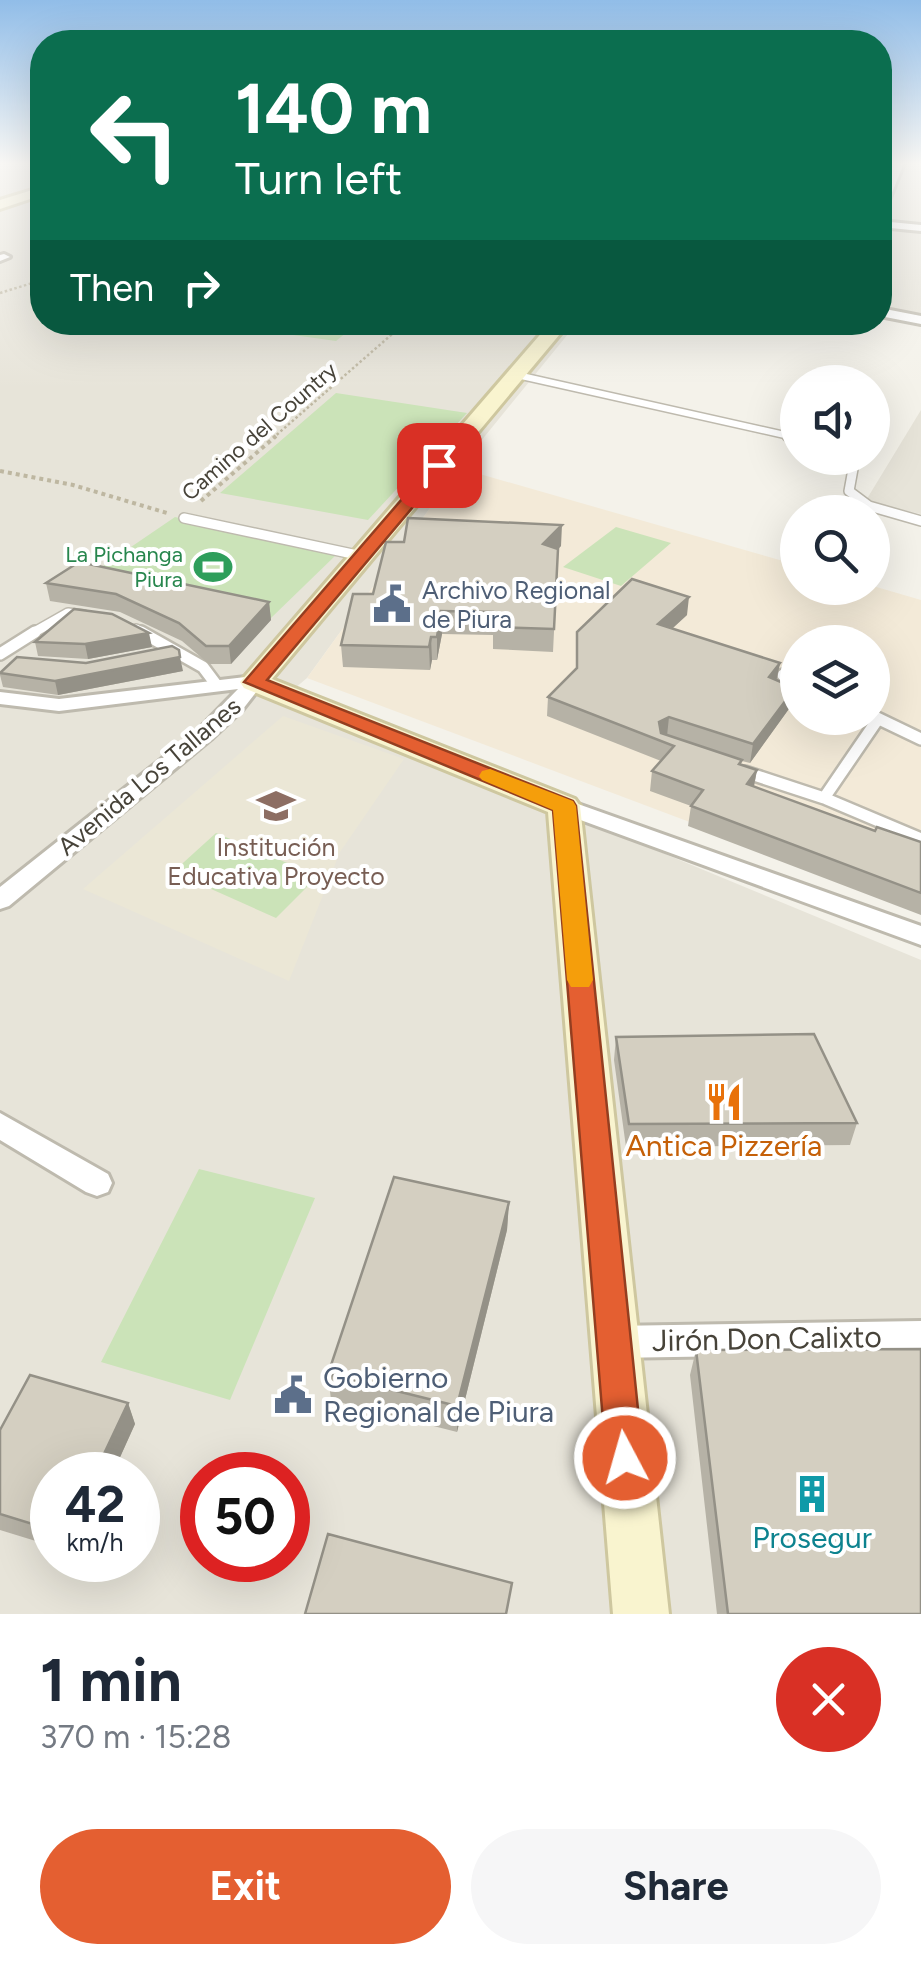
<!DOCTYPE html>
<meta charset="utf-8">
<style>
:root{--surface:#fff;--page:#f6f6f7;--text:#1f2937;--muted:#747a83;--accent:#e45f31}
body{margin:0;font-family:Figtree,sans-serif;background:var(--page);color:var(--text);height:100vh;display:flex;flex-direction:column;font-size:38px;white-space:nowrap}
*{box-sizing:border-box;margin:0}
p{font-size:32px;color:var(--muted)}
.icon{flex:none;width:55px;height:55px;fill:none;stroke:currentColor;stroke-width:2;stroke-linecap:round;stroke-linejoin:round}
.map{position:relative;height:1614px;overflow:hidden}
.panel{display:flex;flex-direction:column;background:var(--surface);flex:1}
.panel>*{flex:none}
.guide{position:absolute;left:30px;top:30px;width:862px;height:305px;border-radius:40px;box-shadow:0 10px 40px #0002;background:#0b6e4f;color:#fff;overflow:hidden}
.controls{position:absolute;left:780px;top:365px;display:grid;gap:20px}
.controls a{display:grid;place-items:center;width:110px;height:110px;border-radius:50%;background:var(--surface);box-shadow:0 10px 40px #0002;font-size:50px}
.speed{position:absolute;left:30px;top:1452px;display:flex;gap:20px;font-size:50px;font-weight:700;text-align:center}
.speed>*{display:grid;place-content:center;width:130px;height:130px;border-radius:50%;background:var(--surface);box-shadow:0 10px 40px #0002;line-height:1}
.speed small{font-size:25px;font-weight:400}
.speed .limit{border:15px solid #d22;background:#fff;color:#111}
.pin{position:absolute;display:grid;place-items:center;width:85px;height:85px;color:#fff;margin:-42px;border-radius:20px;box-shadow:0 5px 15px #0006}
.me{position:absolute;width:110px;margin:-55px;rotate:354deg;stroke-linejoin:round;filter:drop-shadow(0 0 8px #0008)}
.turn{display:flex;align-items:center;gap:35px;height:210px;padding:0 40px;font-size:45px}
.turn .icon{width:130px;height:130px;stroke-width:2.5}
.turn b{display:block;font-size:70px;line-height:85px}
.then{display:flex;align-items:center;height:95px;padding:0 40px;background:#0003;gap:20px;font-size:38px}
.round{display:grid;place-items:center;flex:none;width:105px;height:105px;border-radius:52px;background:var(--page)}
.head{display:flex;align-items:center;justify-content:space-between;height:170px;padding:0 40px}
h1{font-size:60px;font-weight:700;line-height:75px}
.primary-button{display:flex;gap:20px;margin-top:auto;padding:20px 40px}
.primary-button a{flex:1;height:115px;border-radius:60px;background:var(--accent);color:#fff;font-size:40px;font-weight:700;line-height:115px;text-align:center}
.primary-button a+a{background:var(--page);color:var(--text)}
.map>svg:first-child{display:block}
.residential{fill:#e7e4d9;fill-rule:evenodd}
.commercial{fill:#f3ead8;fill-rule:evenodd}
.education{fill:#ebe7d6}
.green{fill:#cbe3b8}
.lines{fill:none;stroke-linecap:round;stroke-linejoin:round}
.lane-far2-casing{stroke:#bebaae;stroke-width:9}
.lane-far1-casing{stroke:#bebaae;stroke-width:12}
.lane-casing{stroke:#bebaae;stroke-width:16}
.street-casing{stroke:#bebaae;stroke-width:6}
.secondary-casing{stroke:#cec79f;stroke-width:6}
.path-far1{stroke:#beb7a1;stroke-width:2.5;stroke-dasharray:2.5 2.5;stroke-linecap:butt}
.path{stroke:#beb7a1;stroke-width:4;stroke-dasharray:4 4;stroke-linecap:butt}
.lane-far2{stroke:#fff;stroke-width:6}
.lane-far1{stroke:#fff;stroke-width:9}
.lane{stroke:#fff;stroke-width:11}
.street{fill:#fff;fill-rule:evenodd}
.secondary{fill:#f9f4cf;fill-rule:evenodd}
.wall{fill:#b6b2a6}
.shaded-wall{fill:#949187}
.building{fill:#d4cfc1;stroke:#949187;stroke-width:2.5}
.route{fill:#e45f31;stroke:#943e20;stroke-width:2.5}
.slow{fill:#f59e0b}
.labels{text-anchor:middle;stroke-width:8;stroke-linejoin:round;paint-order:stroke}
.far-street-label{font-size:22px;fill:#474339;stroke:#fff}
.far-leisure-label{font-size:22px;fill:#27864d;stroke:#fff;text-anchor:end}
.service-label{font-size:25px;fill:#4e5e75;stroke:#fff;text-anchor:start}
.street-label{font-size:25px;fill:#474339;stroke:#fff}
.education-label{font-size:25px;fill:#785e54;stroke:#fff}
.near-food-label{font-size:30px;fill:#c56008;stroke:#fff}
.near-street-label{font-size:30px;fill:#474339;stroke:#fff}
.near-service-label{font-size:30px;fill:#4e5e75;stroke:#fff;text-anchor:start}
.near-culture-label{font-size:30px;fill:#0d838f;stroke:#fff}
</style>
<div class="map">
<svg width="921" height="1614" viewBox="0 0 921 1614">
<rect width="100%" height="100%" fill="#f4f2ea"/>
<path class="residential" d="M 0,163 L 42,163 L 42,322 L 577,323 L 459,468 L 307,678 L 276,704 L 595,825 L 921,960 L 921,1614 L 0,1614 ZM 52,1475 L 138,1475 L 138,1560 L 52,1560 ZM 202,1475 L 288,1475 L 288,1560 L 202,1560 Z
M 880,163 L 921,163 L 921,324 L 880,316 Z
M 921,410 L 921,514 L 865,502 Z"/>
<path class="commercial" d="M 459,468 L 797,565 L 798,588 L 873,586 L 921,600 L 921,909 L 307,678 ZM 798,642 L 872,642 L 872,718 L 798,718 Z"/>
<path class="education" d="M 283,716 L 404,759 L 340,852 L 289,981 L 83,889 Z"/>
<path class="green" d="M 209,323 L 358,323 L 336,341 Z
M 336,393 L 467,413 L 368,520 L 220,493 Z
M 175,517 L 337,554 L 271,618 L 84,579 Z
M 616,527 L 671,543 L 621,586 L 563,567 Z
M 216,833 L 318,876 L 276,918 L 173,872 Z
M 199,1169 L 315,1198 L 230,1400 L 101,1362 Z"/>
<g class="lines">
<g class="lane-far2-casing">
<path id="lane-far2" d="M 517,375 L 798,438"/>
</g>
<g class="lane-far1-casing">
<path id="lane-far1" d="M 787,436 L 798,438
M 855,458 L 849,491 L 869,506 L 921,521
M 184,518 L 362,556
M 136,629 L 145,634
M 31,634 L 68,613 L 84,615"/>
</g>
<g class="lane-casing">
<path id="lane" d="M 141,632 L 203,667 L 215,683
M 0,654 L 35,632
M 783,675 L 798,681
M 875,717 L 921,739
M 745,772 L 824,798 L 921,839
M 824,798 L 878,719"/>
</g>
<g class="street-casing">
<path id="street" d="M 894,163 L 904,163 L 885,210 L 880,213 L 880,198 Z
M 880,221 L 921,225 L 921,231 L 880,227 Z
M 0,255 L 4,254 L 10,257 L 0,261 Z
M 880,308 L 921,316 L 921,324 L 880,316 Z
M 254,676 L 264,682 L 243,709 L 211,739 L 9,906 L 0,909 L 0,887 L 197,731 L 238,689 L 59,711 L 0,704 L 0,692 L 59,699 Z
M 564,799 L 921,926 L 921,945 L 556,811 L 553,806 Z
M 0,1113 L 108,1174 L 112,1183 L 108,1192 L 97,1196 L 86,1192 L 0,1140 Z
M 921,1321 L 921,1353 L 613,1358 L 601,1353 L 596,1342 L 601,1331 L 613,1326 Z"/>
</g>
<g class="secondary-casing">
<path id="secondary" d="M 42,187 L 42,195 L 0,209 L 0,200 Z
M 551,322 L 570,322 L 272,679 L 575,799 L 580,806 L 669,1614 L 613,1614 L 548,812 L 244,688 L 240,682 Z"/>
</g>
<path class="path-far1" d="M 0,293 L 42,280
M 273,438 L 406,322"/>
<path class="path" d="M 0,471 L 73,485 L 167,513
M 201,501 L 276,436"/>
<use href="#lane-far2" class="lane-far2"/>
<use href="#lane-far1" class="lane-far1"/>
<use href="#lane" class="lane"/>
<use href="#street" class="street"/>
<use href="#secondary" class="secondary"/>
</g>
<path class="wall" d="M 561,546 L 558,549 L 553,652 L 493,649 L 493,635 L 442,634 L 437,660 L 432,660 L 430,670 L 343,667 L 341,645 L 373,594 Z
M 46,583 L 269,602 L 271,620 L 231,664 L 209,664 L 182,641 L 120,612 L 50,601 Z
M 687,615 L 672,629 L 780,663 L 777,680 L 795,688 L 791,706 L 750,763 L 742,761 L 741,764 L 757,770 L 754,787 L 875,831 L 921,842 L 921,915 L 688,826 L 691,806 L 650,791 L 652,771 L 661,761 L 547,716 L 548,697 L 576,669 L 577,632 Z
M 35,642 L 152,647 L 88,659 L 38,656 Z
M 183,671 L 58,695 L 3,687 L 0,675 L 0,672 Z
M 616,1037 L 857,1123 L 850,1145 L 626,1147 L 614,1060 Z
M 509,1202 L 507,1230 L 457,1432 L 331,1400 L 328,1374 Z
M 696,1350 L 921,1614 L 717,1614 L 690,1375 Z
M 128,1403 L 135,1424 L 112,1475 L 52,1475 L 52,1546 L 0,1530 L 0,1430 Z"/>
<path class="shaded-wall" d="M 562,525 L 561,546 L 542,566 L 543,544 Z
M 689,597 L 687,615 L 656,643 L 658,624 Z
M 269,602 L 271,620 L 231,664 L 229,646 Z
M 441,611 L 442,634 L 437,660 L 437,637 Z
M 149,633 L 152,647 L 88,659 L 85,644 Z
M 431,637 L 432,660 L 430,670 L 429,647 Z
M 180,657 L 183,671 L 58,695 L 55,681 Z
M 780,663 L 776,682 L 769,677 Z
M 795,688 L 791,706 L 750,763 L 753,744 Z
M 669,717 L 667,736 L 657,741 L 659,722 Z
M 757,770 L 753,790 L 747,784 Z
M 509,1202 L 507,1230 L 457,1432 L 457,1406 Z
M 128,1403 L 135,1424 L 112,1475 L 94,1475 Z"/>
<path class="building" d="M 408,518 L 562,525 L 543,544 L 558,549 L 554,629 L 494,627 L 493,612 L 441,611 L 437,637 L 431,637 L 429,647 L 341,645 L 353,594 L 373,594 L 386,542 L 404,542 Z
M 79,562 L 269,602 L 229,646 L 206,646 L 179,623 L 116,594 L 46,583 Z
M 632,579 L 689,597 L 658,624 L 780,663 L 769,677 L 795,688 L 753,744 L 669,717 L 659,722 L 661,733 L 742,760 L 739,764 L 757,770 L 747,784 L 875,831 L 877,827 L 921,842 L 921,893 L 691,806 L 703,790 L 652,771 L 674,746 L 548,697 L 577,668 L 577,632 Z
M 74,609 L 112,614 L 149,633 L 85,644 L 35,642 Z
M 172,646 L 179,650 L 180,657 L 55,681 L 0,673 L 17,657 L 86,663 Z
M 814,1034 L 857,1123 L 629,1124 L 616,1037 Z
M 394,1177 L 509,1202 L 457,1406 L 328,1374 Z
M 921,1349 L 921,1614 L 728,1614 L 696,1350 Z
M 30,1375 L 128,1403 L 94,1475 L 52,1475 L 52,1530 L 0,1514 L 0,1430 Z
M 328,1534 L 512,1583 L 506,1614 L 305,1614 Z"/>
<linearGradient id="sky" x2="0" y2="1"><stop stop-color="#91bde8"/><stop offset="0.42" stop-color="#faf9f6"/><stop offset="1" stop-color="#faf9f6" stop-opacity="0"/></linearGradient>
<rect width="921" height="389" fill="url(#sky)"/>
<path class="route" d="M 439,461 L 445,462 L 445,469 L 267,680 L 573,801 L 576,806 L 643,1458 L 638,1471 L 625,1477 L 612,1471 L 606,1458 L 553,810 L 244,682 L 434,462 Z"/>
<path class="slow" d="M 490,769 L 573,801 L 576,806 L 593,980 L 589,987 L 571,987 L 567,980 L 553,810 L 482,780 L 479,776 L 482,771 Z"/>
<defs>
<g id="stadium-bare" transform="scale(3)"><path d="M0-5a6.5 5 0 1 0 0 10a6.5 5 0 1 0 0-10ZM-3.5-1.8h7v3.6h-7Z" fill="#2e9e5b" stroke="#fff" stroke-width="2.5" paint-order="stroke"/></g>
<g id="civic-bare" transform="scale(3)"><path d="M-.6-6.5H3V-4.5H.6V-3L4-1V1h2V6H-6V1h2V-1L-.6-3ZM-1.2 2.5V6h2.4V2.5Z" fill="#5c6f8a" stroke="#fff" stroke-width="2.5" paint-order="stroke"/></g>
<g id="school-bare" transform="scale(3)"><path d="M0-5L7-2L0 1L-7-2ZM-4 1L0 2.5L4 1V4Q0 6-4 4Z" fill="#8d6e63" stroke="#fff" stroke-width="2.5" paint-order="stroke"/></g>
<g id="restaurant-bare" transform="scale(3)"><path d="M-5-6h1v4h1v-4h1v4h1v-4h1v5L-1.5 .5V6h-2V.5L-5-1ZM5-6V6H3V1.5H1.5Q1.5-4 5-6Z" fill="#e8710a" stroke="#fff" stroke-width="2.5" paint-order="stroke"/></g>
<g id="building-bare" transform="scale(3)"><path d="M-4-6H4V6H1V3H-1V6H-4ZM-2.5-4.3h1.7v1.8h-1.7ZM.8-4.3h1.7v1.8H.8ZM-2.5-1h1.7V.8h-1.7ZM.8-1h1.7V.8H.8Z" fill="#0f9aa8" stroke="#fff" stroke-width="2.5" paint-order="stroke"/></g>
</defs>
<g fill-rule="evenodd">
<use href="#stadium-bare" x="213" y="567"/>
<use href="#civic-bare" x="392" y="604"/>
<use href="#school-bare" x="276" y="806"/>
<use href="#restaurant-bare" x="724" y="1102"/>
<use href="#civic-bare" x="293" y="1395"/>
<use href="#building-bare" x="812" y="1494"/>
</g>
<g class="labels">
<g class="far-street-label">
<text transform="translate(259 431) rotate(-41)" y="8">Camino del Country</text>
</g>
<g class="far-leisure-label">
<text x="183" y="562">La Pichanga<tspan x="183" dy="25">Piura</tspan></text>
</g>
<g class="service-label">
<text x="422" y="599">Archivo Regional<tspan x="422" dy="29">de Piura</tspan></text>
</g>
<g class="street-label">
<text transform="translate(149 776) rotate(-40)" y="9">Avenida Los Tallanes</text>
</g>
<g class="education-label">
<text x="276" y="856">Institución<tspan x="276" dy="29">Educativa Proyecto</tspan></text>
</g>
<g class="near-food-label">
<text x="724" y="1156">Antica Pizzería</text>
</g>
<g class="near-street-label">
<text transform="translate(767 1339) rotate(-1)" y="10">Jirón Don Calixto</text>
</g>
<g class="near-service-label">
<text x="323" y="1388">Gobierno<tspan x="323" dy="34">Regional de Piura</tspan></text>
</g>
<g class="near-culture-label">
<text x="812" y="1548">Prosegur</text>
</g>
</g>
</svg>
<div class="controls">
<a><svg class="icon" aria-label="sound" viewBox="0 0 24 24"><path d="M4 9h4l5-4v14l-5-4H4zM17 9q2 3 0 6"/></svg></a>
<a><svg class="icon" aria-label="search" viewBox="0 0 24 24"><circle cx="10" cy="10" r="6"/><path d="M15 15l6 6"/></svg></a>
<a><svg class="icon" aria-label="layers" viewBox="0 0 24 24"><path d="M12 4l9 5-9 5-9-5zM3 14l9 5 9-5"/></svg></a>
</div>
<div class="speed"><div>42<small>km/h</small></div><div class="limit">50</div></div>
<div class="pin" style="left:439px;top:465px;background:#d93025"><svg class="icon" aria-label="arrive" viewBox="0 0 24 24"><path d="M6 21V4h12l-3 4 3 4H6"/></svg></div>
<svg class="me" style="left:625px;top:1458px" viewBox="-20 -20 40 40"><circle r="17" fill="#e45f31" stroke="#fff" stroke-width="3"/><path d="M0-11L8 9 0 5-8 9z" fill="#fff"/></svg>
<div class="guide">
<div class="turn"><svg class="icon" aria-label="left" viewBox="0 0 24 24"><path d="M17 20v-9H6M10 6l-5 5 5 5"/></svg><div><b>140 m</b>Turn left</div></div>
<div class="then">Then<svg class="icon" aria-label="right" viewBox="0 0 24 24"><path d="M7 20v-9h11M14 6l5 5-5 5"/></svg></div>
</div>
</div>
<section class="panel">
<div class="head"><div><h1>1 min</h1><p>370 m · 15:28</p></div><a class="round" style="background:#d93025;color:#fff"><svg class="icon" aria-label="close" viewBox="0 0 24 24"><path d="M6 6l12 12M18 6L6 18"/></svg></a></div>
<div class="primary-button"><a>Exit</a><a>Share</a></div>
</section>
